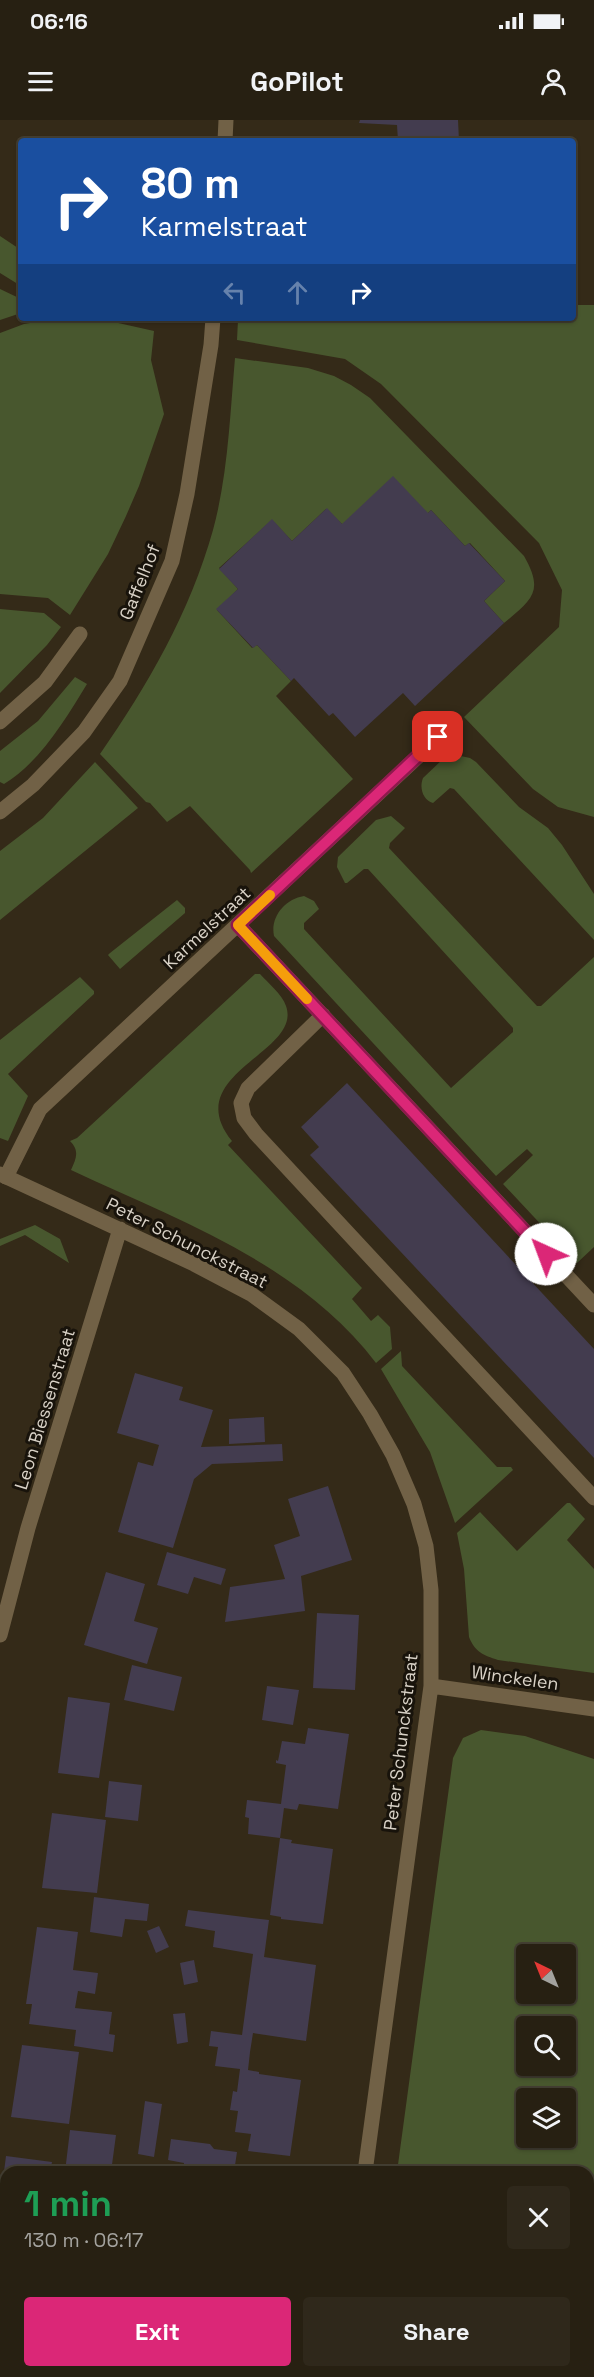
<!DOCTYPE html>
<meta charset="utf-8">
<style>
:root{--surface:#272012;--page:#2f281b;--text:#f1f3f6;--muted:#a4a39f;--line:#433e32;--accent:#db2777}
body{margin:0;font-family:"Space Grotesk",sans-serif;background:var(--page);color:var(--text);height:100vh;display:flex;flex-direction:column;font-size:22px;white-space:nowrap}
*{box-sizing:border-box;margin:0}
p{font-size:20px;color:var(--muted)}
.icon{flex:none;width:33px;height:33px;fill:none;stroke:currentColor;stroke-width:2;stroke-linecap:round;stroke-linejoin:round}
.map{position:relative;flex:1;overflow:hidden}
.drawer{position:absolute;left:0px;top:2046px;width:594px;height:212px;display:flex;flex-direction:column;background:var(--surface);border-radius:18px 18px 0 0;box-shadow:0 2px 4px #0004,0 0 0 2px var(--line)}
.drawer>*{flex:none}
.hud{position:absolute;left:18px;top:18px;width:558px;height:183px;border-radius:6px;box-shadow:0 2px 4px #0004,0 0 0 2px var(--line);background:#1a4fa0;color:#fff;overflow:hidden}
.needle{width:39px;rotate:317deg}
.fabs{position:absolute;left:516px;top:1824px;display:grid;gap:12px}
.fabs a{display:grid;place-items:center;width:60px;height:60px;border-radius:6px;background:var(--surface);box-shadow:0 2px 4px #0004,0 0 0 2px var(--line);font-size:30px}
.pin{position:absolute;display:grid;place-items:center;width:51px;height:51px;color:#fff;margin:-26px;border-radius:12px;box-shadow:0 3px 9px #0006}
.me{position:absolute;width:66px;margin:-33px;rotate:317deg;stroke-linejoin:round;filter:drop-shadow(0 0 4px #0008)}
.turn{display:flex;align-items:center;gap:21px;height:126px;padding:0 24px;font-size:27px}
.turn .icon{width:78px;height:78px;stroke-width:2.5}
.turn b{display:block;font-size:42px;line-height:51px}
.lanes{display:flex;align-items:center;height:57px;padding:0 24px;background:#0003;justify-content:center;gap:30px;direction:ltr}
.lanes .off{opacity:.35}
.round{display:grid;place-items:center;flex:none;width:63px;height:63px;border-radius:6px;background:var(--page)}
.overview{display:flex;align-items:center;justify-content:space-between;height:102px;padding:0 24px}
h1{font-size:36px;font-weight:700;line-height:45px;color:#1e9e55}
.primary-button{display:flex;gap:12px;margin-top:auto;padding:12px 24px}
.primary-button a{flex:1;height:69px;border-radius:6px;background:var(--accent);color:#fff;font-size:24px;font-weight:700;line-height:69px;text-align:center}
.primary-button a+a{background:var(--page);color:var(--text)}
.status{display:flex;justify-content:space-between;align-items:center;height:42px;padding:0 30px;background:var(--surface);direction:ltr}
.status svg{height:16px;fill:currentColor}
header{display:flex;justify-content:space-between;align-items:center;height:78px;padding:0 24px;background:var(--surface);font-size:27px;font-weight:700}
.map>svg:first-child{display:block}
.green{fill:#48572e;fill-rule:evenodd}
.building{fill:#433c4f}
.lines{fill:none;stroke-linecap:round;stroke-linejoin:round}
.service{stroke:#716146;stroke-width:15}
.minor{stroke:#716146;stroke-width:15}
.route-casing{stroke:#8e194d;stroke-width:15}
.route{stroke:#db2777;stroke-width:10}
.slow{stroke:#f59e0b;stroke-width:10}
.labels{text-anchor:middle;stroke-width:6;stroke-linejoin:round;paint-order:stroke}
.street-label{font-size:18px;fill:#d8d1c6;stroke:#18130b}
</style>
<div class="status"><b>06:16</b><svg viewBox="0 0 49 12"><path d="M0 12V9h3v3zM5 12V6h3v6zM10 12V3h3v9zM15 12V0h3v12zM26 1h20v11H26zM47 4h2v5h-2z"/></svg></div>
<header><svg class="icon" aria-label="menu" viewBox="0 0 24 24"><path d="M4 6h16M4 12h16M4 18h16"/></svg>GoPilot<svg class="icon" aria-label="person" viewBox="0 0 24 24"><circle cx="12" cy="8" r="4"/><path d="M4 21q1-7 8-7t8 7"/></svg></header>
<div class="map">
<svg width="594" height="2257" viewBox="0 0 594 2257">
<rect width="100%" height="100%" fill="#342a18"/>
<path class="green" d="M 0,116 L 21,130 L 21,166 L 0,153 Z
M 0,169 L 21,179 L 21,193 L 0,200 Z
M 573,185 L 594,185 L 594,697 L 558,687 L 533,669 L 464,597 L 559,507 L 562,470 L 539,423 L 381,264 L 345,239 L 237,220 L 238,200 L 250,198 L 573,198 Z
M 59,198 L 96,198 L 154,211 L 151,240 L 164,294 L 139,366 L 126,396 L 108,434 L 70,495 L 48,478 L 0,474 L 0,213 L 24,204 Z
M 235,238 L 308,248 L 334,256 L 351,265 L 370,278 L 524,436 C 544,471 533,479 504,503 L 484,481 L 505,461 L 470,423 L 465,426 L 431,390 L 428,393 L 342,404 L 326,389 L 292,421 L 272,400 L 219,448 L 238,469 L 217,490 L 252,528 L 257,525 L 291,561 L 276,576 L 353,659 L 251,753 L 250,750 L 190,686 L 167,702 L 150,683 L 146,682 L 100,634 C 148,565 190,492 213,410 C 228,355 230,295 235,238 Z
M 0,489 L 44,493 L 61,507 L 47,525 L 0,573 Z
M 75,557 L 87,564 C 65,600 40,642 4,664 L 0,662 L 0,631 L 38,601 Z
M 456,635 L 470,638 L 476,642 L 519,687 L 548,708 L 562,725 L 594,774 L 594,820 L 454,669 L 450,668 L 433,683 C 423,680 419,668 423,658 L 444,638 Z
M 95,642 L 138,688 L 0,800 L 0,731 L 43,698 Z
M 391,696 L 405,708 L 390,723 L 389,728 L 537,886 L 541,886 L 594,837 L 594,1127 L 577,1143 L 503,1064 L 533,1035 L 527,1029 L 496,1056 L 274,816 C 270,797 285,779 304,776 L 314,781 L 319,789 L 304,803 L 304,809 L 451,968 L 513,912 L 513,908 L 368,749 L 364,749 L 347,763 L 345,763 L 337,747 L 338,737 L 376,700 Z
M 177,780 L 185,788 L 185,793 L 120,849 L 108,835 L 110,833 Z
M 255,854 L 260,854 C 268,863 282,874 286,886 C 303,933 178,954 232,1021 L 228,1025 L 362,1168 L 352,1179 L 371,1201 L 378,1195 L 390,1207 L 392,1229 L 376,1243 C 301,1144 180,1101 71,1050 C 76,1039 80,1031 70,1021 L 77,1018 Z
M 80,857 L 94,871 L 94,874 L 8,954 L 28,976 L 8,1021 L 0,1018 L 0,920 Z
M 35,1105 L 60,1119 L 69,1143 L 25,1115 L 0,1126 L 0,1119 Z
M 401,1231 L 402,1246 L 497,1347 L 511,1347 L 513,1350 L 455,1403 L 430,1332 L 381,1249 Z
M 567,1383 L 570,1383 L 585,1399 L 567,1420 L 594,1449 L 594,1553 L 498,1540 C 483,1535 475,1532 469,1517 L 464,1449 L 457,1413 L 480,1392 L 517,1431 Z
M 481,1610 L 525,1616 L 594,1639 L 594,2064 L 588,2070 L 588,2052 L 397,2052 L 453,1638 L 463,1618 ZM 526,1834 L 566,1834 L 566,1874 L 526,1874 ZM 526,1906 L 566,1906 L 566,1946 L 526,1946 ZM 526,1978 L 566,1978 L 566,2018 L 526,2018 Z
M 383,2252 L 461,2252 L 458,2257 L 382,2257 Z"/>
<path class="building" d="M 360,0 L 458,0 L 459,21 L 398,21 L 397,5 L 359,3 Z
M 393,356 L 428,393 L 431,390 L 465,426 L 469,423 L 505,461 L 484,481 L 504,503 L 415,586 L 403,573 L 355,617 L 333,593 L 329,596 L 294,558 L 291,561 L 257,525 L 253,528 L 216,489 L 238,469 L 219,449 L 272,399 L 292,421 L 327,388 L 342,404 Z
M 347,963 L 594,1229 L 594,1338 L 310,1035 L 319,1027 L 301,1007 Z
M 135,1253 L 183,1267 L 179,1280 L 213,1290 L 201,1327 L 282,1324 L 283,1341 L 212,1344 L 194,1359 L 173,1428 L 118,1412 L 138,1342 L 153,1346 L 159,1325 L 117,1313 Z
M 264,1297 L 265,1322 L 229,1324 L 229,1299 Z
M 328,1366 L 352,1440 L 301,1456 L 305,1491 L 225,1502 L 230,1467 L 285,1459 L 274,1425 L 300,1416 L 288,1379 Z
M 167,1432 L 226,1449 L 221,1465 L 194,1457 L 188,1474 L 157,1465 Z
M 106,1452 L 145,1464 L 134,1501 L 158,1508 L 147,1544 L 84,1525 Z
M 317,1493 L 359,1495 L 355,1570 L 313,1568 Z
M 132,1545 L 182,1557 L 174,1591 L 124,1580 Z
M 267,1566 L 299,1570 L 293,1605 L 262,1600 Z
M 68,1577 L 110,1583 L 99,1658 L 58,1653 Z
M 308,1608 L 349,1614 L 338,1689 L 299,1684 L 297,1690 L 284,1688 L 280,1718 L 248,1714 L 249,1698 L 245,1697 L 247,1680 L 281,1684 L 286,1645 L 276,1643 L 276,1640 L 278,1641 L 282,1621 L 305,1624 Z
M 109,1661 L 142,1665 L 138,1701 L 105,1697 Z
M 52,1693 L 106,1700 L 97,1773 L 42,1768 Z
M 280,1718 L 292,1720 L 291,1723 L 333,1729 L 323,1804 L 281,1799 L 281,1797 L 270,1795 Z
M 94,1777 L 149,1784 L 147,1801 L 125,1799 L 122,1817 L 90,1812 Z
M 188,1790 L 269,1800 L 264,1837 L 316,1845 L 306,1921 L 253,1913 L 250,1932 L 248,1950 L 259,1952 L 259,1954 L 301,1960 L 290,2036 L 248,2031 L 251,2014 L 235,2012 L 238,1991 L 230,1990 L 233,1971 L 237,1972 L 240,1949 L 215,1946 L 218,1927 L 209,1926 L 211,1911 L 242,1915 L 253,1834 L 213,1827 L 215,1811 L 185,1806 Z
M 159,1806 L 169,1827 L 156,1833 L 147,1811 Z
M 37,1807 L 78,1812 L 73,1850 L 98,1853 L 95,1874 L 78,1871 L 75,1888 L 112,1892 L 109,1914 L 115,1915 L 113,1932 L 74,1926 L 76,1910 L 29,1904 L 32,1884 L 26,1884 Z
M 194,1840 L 198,1862 L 184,1865 L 180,1843 Z
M 185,1893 L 188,1922 L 177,1924 L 173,1894 Z
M 22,1925 L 79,1932 L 69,2004 L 11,1997 Z
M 145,1981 L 162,1984 L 154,2037 L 138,2034 Z
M 70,2010 L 116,2015 L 111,2052 L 65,2052 Z
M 171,2019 L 210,2024 L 214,2029 L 237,2032 L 234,2052 L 183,2052 L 184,2043 L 168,2040 Z
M 6,2036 L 52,2042 L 50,2052 L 6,2052 L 6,2118 L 0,2117 L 0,2083 Z
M 0,2152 L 6,2153 L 6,2241 L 0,2240 Z
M 594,2176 L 594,2257 L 535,2257 L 534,2256 L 538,2252 L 588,2252 L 588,2182 Z
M 218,2252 L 261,2252 L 260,2257 L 217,2257 Z"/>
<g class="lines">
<path class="service" d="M 6,1057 L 40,989 L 455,602"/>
<path class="minor" d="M 225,21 L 226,0
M 0,602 L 45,562 L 80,514
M 0,692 L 33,665 L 84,612 L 120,561 L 172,441 L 187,374 L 211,225 L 213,198
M 238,805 L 594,1185
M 323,895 L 248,968 L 241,983 L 244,998 L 256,1014 L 594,1378
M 0,1054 L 194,1144 L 251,1174 L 299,1209 L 343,1253 L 370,1294 L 393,1335 L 414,1384 L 426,1426 L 431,1470 L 431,1566 L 365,2052
M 0,1515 L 28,1408 L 120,1109
M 431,1566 L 594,1589
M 588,2138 L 594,2132
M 338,2257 L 339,2252
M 483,2257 L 485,2252"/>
</g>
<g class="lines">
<g class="route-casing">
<path id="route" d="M 438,617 L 238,805 L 546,1134"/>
</g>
<use href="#route" class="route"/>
<path class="slow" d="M 270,775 L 238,805 L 307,879"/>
</g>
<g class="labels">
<g class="street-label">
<text transform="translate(140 462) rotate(-68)" y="6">Gaffelhof</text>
<text transform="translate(207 808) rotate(-43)" y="6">Karmelstraat</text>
<text transform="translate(187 1123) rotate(27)" y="6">Peter Schunckstraat</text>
<text transform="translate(45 1289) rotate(-73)" y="6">Leon Biessenstraat</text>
<text transform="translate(515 1558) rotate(8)" y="6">Winckelen</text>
<text transform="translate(401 1622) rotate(-83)" y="6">Peter Schunckstraat</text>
</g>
</g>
</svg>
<div class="fabs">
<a><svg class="needle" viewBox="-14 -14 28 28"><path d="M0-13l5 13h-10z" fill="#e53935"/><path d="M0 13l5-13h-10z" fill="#a4a39f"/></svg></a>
<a><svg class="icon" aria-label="search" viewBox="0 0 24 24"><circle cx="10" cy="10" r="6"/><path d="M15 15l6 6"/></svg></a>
<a><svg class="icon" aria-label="layers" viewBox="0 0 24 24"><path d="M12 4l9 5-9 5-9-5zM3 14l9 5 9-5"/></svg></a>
</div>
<div class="pin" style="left:438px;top:617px;background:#d93025"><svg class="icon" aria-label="arrive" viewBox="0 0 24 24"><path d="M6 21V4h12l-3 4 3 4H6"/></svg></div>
<svg class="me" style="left:546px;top:1134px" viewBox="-20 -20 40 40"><circle r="19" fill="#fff"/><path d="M0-13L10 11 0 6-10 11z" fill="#db2777"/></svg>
<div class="hud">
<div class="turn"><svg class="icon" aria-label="right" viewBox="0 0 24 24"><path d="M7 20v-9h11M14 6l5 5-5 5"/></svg><div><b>80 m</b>Karmelstraat</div></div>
<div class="lanes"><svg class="icon off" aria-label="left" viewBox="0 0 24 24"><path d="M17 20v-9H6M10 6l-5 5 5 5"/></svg><svg class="icon off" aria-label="ahead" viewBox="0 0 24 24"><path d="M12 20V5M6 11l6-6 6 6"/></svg><svg class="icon" aria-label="right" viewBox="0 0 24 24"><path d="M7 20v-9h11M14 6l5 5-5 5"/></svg></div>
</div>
<section class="drawer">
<div class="overview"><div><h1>1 min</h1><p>130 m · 06:17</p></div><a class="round"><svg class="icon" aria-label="close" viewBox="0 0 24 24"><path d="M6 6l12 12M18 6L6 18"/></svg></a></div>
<div class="primary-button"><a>Exit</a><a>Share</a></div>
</section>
</div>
